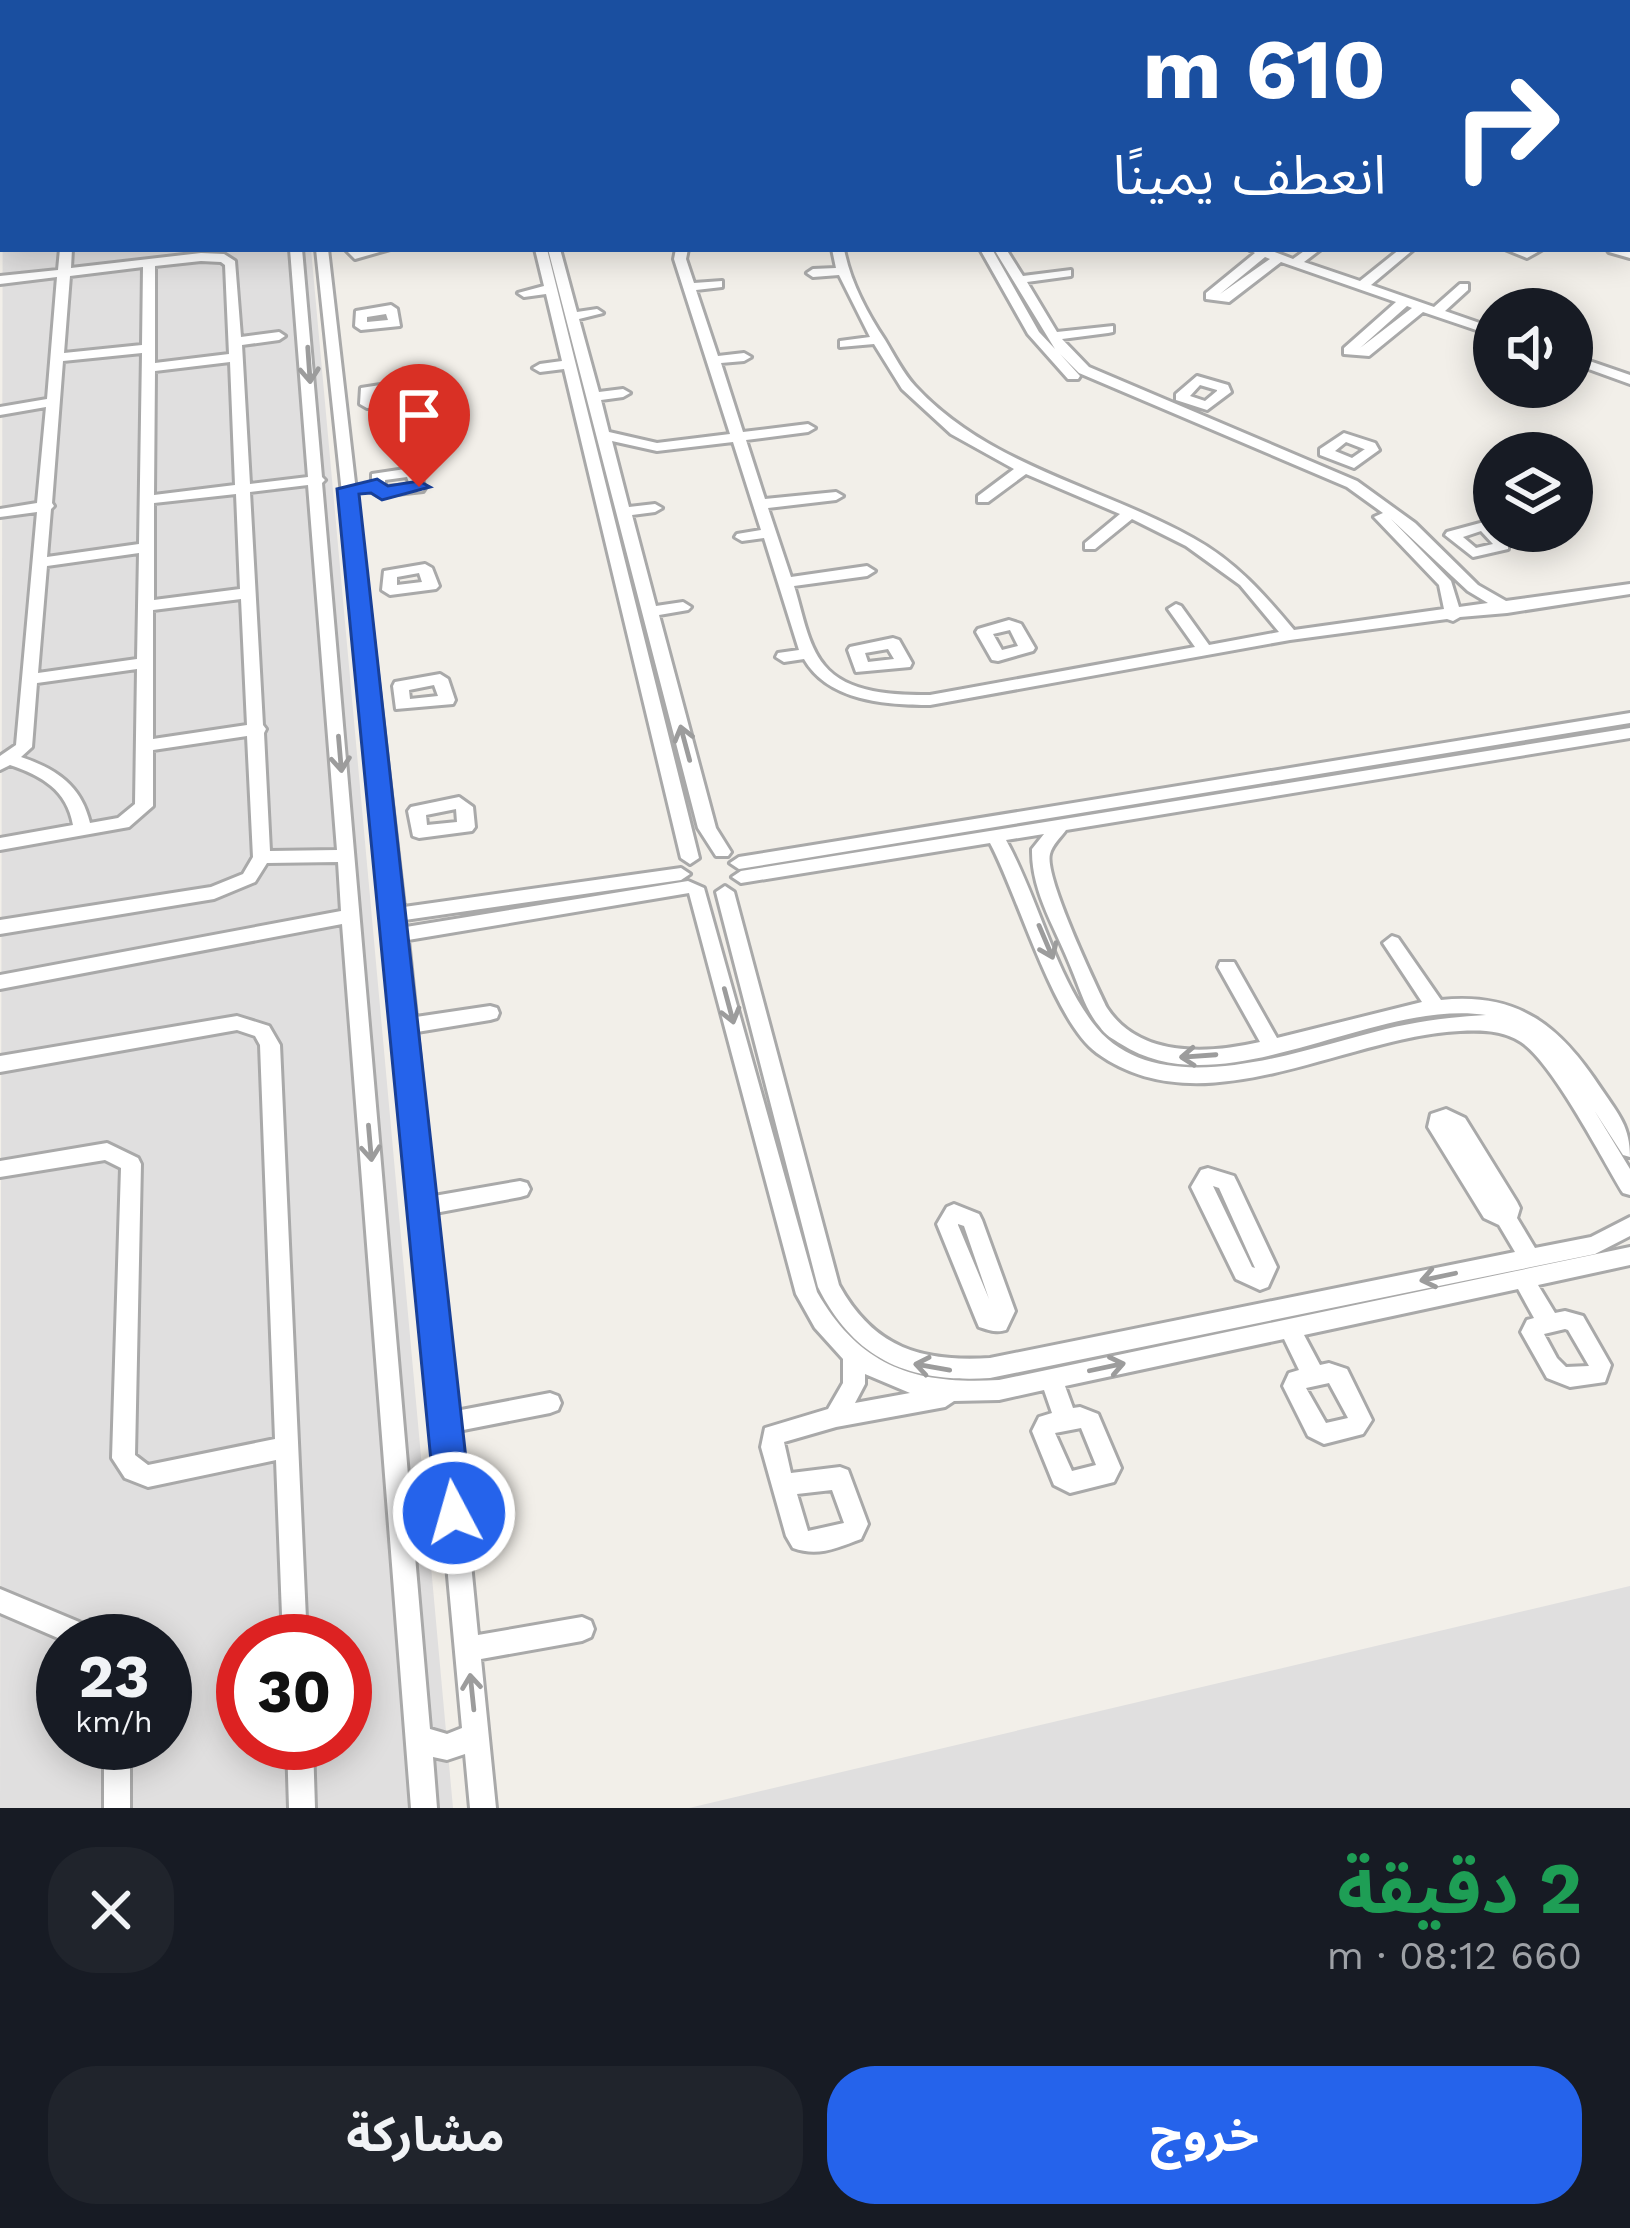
<!DOCTYPE html>
<html lang="ar">
<meta charset="utf-8">
<style>
:root{--surface:#171b24;--page:#20242c;--text:#f1f3f6;--muted:#9ea1a6;--accent:#2563eb}
body{margin:0;font-family:"Work Sans","Noto Sans Arabic",sans-serif;background:var(--page);color:var(--text);direction:rtl;height:100vh;display:flex;flex-direction:column;font-size:45px;white-space:nowrap}
*{box-sizing:border-box;margin:0}
p{font-size:39px;color:var(--muted)}
.icon{flex:none;width:66px;height:66px;fill:none;stroke:currentColor;stroke-width:2;stroke-linecap:round;stroke-linejoin:round}
.map{position:relative;height:1808px;overflow:hidden;direction:ltr}
.panel{display:flex;flex-direction:column;background:var(--surface);flex:1}
.panel>*{flex:none}
.hud{position:absolute;left:0px;top:0px;width:1632px;height:252px;box-shadow:0 6px 30px #0003;direction:rtl;background:#1a4fa0;color:#fff;overflow:hidden}
.fabs{position:absolute;left:1473px;top:288px;display:grid;gap:24px}
.fabs a{display:grid;place-items:center;width:120px;height:120px;border-radius:50%;background:var(--surface);box-shadow:0 6px 30px #0003;font-size:60px}
.speed{position:absolute;left:36px;top:1614px;display:flex;gap:24px;font-size:60px;font-weight:700;text-align:center}
.speed>*{display:grid;place-content:center;width:156px;height:156px;border-radius:50%;background:var(--surface);box-shadow:0 6px 30px #0003;line-height:1}
.speed small{font-size:30px;font-weight:400}
.speed .limit{border:18px solid #d22;background:#fff;color:#111}
.pin{position:absolute;display:grid;place-items:center;width:102px;height:102px;color:#fff;margin:-123px -51px;border-radius:50% 50% 50% 0;rotate:-45deg;box-shadow:0 0 12px #0007}
.pin .icon{rotate:45deg}
.me{position:absolute;width:132px;margin:-66px;rotate:354deg;stroke-linejoin:round;filter:drop-shadow(0 0 9px #0008)}
.turn{display:flex;align-items:center;gap:42px;height:252px;padding:0 48px;font-size:54px}
.turn .icon{width:156px;height:156px;stroke-width:2.5}
.turn b{display:block;font-size:84px;line-height:102px}
.round{display:grid;place-items:center;flex:none;width:126px;height:126px;border-radius:48px;background:var(--page)}
.head{display:flex;align-items:center;justify-content:space-between;height:204px;padding:0 48px}
h1{font-size:72px;font-weight:700;line-height:90px;color:#1e9e55}
.button{display:flex;gap:24px;margin-top:auto;padding:24px 48px}
.button a{flex:1;height:138px;border-radius:48px;background:var(--accent);color:#fff;font-size:48px;font-weight:700;line-height:138px;text-align:center}
.button a+a{background:var(--page);color:var(--text)}
.map>svg:first-child{display:block}
.residential{fill:#e0dfdf;fill-rule:evenodd}
.lines{fill:none;stroke-linecap:round;stroke-linejoin:round}
.minor-casing{stroke:#a9a9a9;stroke-width:6}
.minor{fill:#fff;fill-rule:evenodd}
.oneway{stroke:#9c9c9c}
.route{fill:#2563eb;stroke:#184099;stroke-width:3}
</style>
<div class="map">
<svg width="1630" height="1808" viewBox="0 0 1630 1808">
<rect width="100%" height="100%" fill="#f2efe9"/>
<path class="residential" d="M 3,19 L 3,249 L 311,249 L 453,1808 L 0,1808 ZM 63,1641 L 165,1641 L 165,1743 L 63,1743 ZM 243,1641 L 345,1641 L 345,1743 L 243,1743 Z
M 1630,1586 L 1630,1808 L 689,1808 Z"/>
<g class="lines">
<g class="minor-casing">
<path id="minor" d="M 74,0 L 100,0 L 95,3 L 69,3 Z
M 127,0 L 163,0 L 158,3 L 122,3 Z
M 202,0 L 223,0 L 228,3 L 207,3 Z
M 241,0 L 257,0 L 261,3 L 245,3 Z
M 489,0 L 499,0 L 500,3 L 490,3 Z
M 588,0 L 598,0 L 599,3 L 589,3 Z
M 712,0 L 722,0 L 723,3 L 713,3 Z
M 790,0 L 800,0 L 802,3 L 792,3 Z
M 847,0 L 857,0 L 859,3 L 849,3 Z
M 963,0 L 973,0 L 975,3 L 965,3 Z
M 1014,0 L 1024,0 L 1026,3 L 1016,3 Z
M 1074,0 L 1085,0 L 1087,3 L 1076,3 Z
M 1330,0 L 1345,0 L 1340,3 Z
M 1584,0 L 1595,0 L 1597,3 L 1586,3 Z
M 0,20 L 3,20 L 3,26 L 0,26 Z
M 1629,22 L 1630,22 L 1630,28 L 1629,28 Z
M 3,58 L 3,64 L 0,65 L 0,59 Z
M 3,96 L 3,103 L 0,104 L 0,97 Z
M 0,129 L 3,129 L 3,136 L 0,136 Z
M 0,233 L 3,233 L 3,241 L 0,241 Z
M 60,249 L 72,249 L 71,268 L 201,253 L 224,254 L 235,261 L 241,337 L 279,332 L 285,336 L 279,340 L 242,345 L 250,484 L 308,477 L 290,249 L 302,249 L 322,477 L 325,480 L 322,483 L 430,1729 L 447,1734 L 462,1728 L 389,935 L 316,249 L 328,249 L 404,907 L 681,868 L 690,874 L 681,880 L 405,920 L 406,927 L 688,881 L 704,888 L 817,1292 C 860,1367 916,1385 999,1380 L 1630,1247 L 1630,1265 L 1538,1285 L 1555,1313 L 1565,1311 L 1583,1316 L 1611,1365 L 1605,1382 L 1570,1387 L 1547,1378 L 1521,1332 L 1527,1320 L 1534,1318 L 1518,1289 L 1304,1335 L 1320,1365 L 1329,1363 L 1347,1369 L 1372,1420 L 1363,1434 L 1324,1444 L 1308,1436 L 1283,1386 L 1289,1373 L 1299,1370 L 1284,1339 L 1065,1386 L 1073,1408 L 1080,1407 L 1098,1414 L 1121,1468 L 1114,1482 L 1070,1493 L 1054,1485 L 1032,1431 L 1039,1417 L 1052,1413 L 1044,1390 L 999,1400 L 954,1401 L 945,1407 L 836,1427 L 784,1442 L 791,1473 L 840,1467 L 848,1470 L 868,1524 L 861,1539 C 837,1548 818,1557 793,1548 L 786,1536 L 761,1447 L 765,1428 L 828,1409 L 843,1383 L 843,1359 L 815,1328 L 796,1294 L 689,893 L 408,940 L 416,1017 L 490,1006 L 497,1008 L 499,1013 L 497,1018 L 490,1020 L 417,1032 L 434,1196 L 520,1181 L 527,1183 L 530,1189 L 527,1195 L 520,1197 L 435,1213 L 456,1411 L 550,1393 L 558,1396 L 561,1403 L 558,1410 L 550,1413 L 458,1431 L 478,1635 L 582,1617 L 591,1621 L 594,1629 L 591,1637 L 582,1641 L 481,1659 L 496,1808 L 470,1808 L 465,1754 L 447,1760 L 433,1757 L 437,1808 L 411,1808 L 342,924 L 0,989 L 0,975 L 341,911 L 338,862 L 267,863 L 255,882 L 214,899 L 0,934 L 0,920 L 211,887 L 243,874 L 253,857 L 247,736 L 153,750 L 153,806 L 129,827 L 0,850 L 0,838 L 73,825 C 67,790 42,776 10,765 L 0,770 L 0,756 L 16,745 L 37,512 L 0,517 L 0,509 L 37,503 L 46,407 L 0,415 L 0,407 L 47,399 L 57,277 L 0,284 L 0,276 L 58,270 ZM 201,261 L 221,262 L 225,265 L 229,354 L 155,363 L 155,266 ZM 143,267 L 142,345 L 64,353 L 70,276 ZM 142,353 L 139,544 L 47,557 L 51,509 L 54,506 L 52,503 L 63,361 ZM 230,362 L 235,485 L 154,495 L 155,371 ZM 308,485 L 337,850 L 270,851 L 264,733 L 266,729 L 263,725 L 250,492 ZM 236,494 L 240,589 L 154,600 L 154,503 ZM 139,553 L 137,659 L 38,673 L 47,566 ZM 241,599 L 247,725 L 153,739 L 153,610 ZM 137,669 L 135,804 L 118,818 L 90,823 C 81,785 56,769 21,757 L 32,747 L 37,683 ZM 1565,1329 L 1568,1330 L 1589,1366 L 1566,1367 L 1557,1358 L 1544,1334 ZM 865,1374 L 910,1393 L 855,1403 L 865,1384 ZM 1329,1383 L 1348,1418 L 1326,1423 L 1306,1388 ZM 1081,1428 L 1096,1465 L 1072,1471 L 1055,1433 ZM 832,1490 L 844,1523 L 808,1531 L 797,1494 Z
M 345,249 L 390,249 L 355,259 Z
M 535,249 L 547,249 L 699,858 L 690,864 L 681,858 L 564,369 L 540,372 L 533,368 L 540,364 L 562,361 L 546,294 L 524,297 L 518,293 L 544,286 Z
M 548,249 L 560,249 L 577,312 L 597,309 L 603,313 L 579,319 L 599,392 L 623,389 L 630,393 L 623,397 L 601,400 L 609,432 L 657,443 L 730,434 L 674,259 L 676,249 L 688,249 L 686,259 L 694,283 L 722,281 L 722,287 L 696,290 L 718,356 L 744,353 L 751,357 L 744,361 L 721,363 L 743,432 L 808,424 L 815,428 L 808,432 L 746,440 L 765,499 L 836,492 L 843,496 L 836,500 L 768,508 L 791,577 L 867,566 L 875,571 L 867,576 L 794,586 C 802,610 807,645 824,665 C 847,694 896,695 930,695 L 1195,647 L 1168,609 L 1176,604 L 1181,606 L 1209,645 L 1279,632 L 1240,585 L 1186,546 L 1132,519 L 1095,549 L 1085,549 L 1085,543 L 1120,514 L 1026,474 L 988,502 L 978,502 L 978,496 L 1014,469 L 951,434 L 902,389 L 874,344 L 840,347 L 840,341 L 870,337 L 839,275 L 813,277 L 807,273 L 813,269 L 836,268 L 832,249 L 844,249 C 850,281 867,313 885,340 C 894,355 903,373 915,386 C 990,467 1100,486 1193,538 C 1235,561 1264,594 1294,630 L 1444,609 L 1439,585 L 1374,517 L 1383,513 L 1347,487 L 1079,373 L 1060,354 L 1080,376 L 1078,379 L 1068,379 L 1028,334 L 980,249 L 992,249 L 1039,332 L 1055,349 L 994,249 L 1006,249 L 1023,276 L 1071,270 L 1071,276 L 1027,282 L 1057,332 L 1113,326 L 1113,332 L 1108,333 L 1062,339 L 1089,367 L 1357,481 L 1415,523 L 1478,585 L 1506,601 L 1630,584 L 1630,594 L 1507,613 L 1460,617 L 1453,621 L 1447,619 L 1290,640 L 930,705 C 886,705 828,701 804,659 L 784,662 L 776,657 L 778,653 L 799,650 L 764,538 L 742,541 L 735,537 L 737,534 L 761,530 L 733,442 L 657,451 L 612,441 L 629,507 L 655,504 L 662,508 L 655,512 L 632,515 L 656,606 L 683,602 L 691,607 L 688,610 L 659,615 L 716,828 L 731,852 L 728,856 L 716,856 L 698,828 ZM 1391,519 L 1468,591 L 1488,603 L 1459,607 L 1451,581 Z
M 1248,249 L 1267,249 L 1293,259 L 1307,249 L 1321,249 L 1304,262 L 1360,281 L 1400,249 L 1414,249 L 1371,285 L 1434,307 L 1460,284 L 1468,284 L 1468,290 L 1445,311 L 1494,328 L 1494,336 L 1423,312 L 1369,356 L 1344,354 L 1344,348 L 1396,302 L 1281,262 L 1229,302 L 1206,299 L 1206,293 L 1255,253 ZM 1265,257 L 1270,259 L 1220,294 ZM 1407,306 L 1412,308 L 1360,348 Z
M 1505,249 L 1543,249 L 1527,258 Z
M 1607,249 L 1630,250 L 1630,258 L 1609,252 Z
M 391,305 L 397,309 L 400,326 L 361,330 L 355,326 L 356,311 ZM 386,314 L 388,320 L 367,322 L 367,317 Z
M 1572,355 L 1630,375 L 1630,384 L 1572,363 Z
M 1197,376 L 1228,385 L 1231,392 L 1207,410 L 1176,400 L 1176,394 ZM 1200,385 L 1217,390 L 1217,391 L 1205,401 L 1190,396 Z
M 400,382 L 407,386 L 412,401 L 410,404 L 367,408 L 360,404 L 361,388 ZM 395,391 L 397,398 L 373,399 L 373,394 Z
M 1514,387 L 1546,387 C 1539,393 1521,393 1514,387 Z
M 1344,433 L 1375,443 L 1379,450 L 1354,468 L 1320,455 L 1320,449 ZM 1346,442 L 1364,449 L 1365,449 L 1352,458 L 1335,451 Z
M 412,468 L 419,472 L 425,488 L 423,491 L 379,496 L 372,492 L 372,474 ZM 407,477 L 410,485 L 385,487 L 385,480 Z
M 1484,522 L 1489,523 L 1508,543 L 1508,549 L 1473,557 L 1445,535 L 1447,532 ZM 1481,531 L 1493,544 L 1476,548 L 1463,537 Z
M 425,564 L 432,568 L 439,586 L 436,589 L 390,595 L 382,590 L 384,571 ZM 419,573 L 422,582 L 397,585 L 397,577 Z
M 1009,620 L 1021,624 L 1035,648 L 1033,651 L 998,661 L 992,660 L 976,632 L 978,629 ZM 1010,630 L 1018,646 L 1002,650 L 993,634 Z
M 893,638 L 899,640 L 912,663 L 910,667 L 856,672 L 848,650 L 850,647 ZM 888,649 L 894,659 L 868,662 L 865,653 Z
M 440,674 L 448,679 L 455,700 L 453,704 L 396,709 L 393,686 L 395,682 ZM 434,685 L 438,696 L 410,699 L 409,690 Z
M 1630,713 L 1630,723 L 739,869 L 730,863 L 739,857 Z
M 1630,728 L 1630,738 L 1066,830 C 1061,837 1052,845 1050,854 C 1044,876 1095,983 1107,1008 C 1140,1058 1208,1054 1260,1042 L 1218,967 L 1220,962 L 1234,962 L 1277,1038 L 1422,1002 L 1383,943 L 1392,936 L 1398,938 L 1441,1000 C 1520,992 1561,1027 1602,1090 C 1619,1115 1630,1127 1630,1157 L 1623,1155 L 1594,1110 L 1630,1169 L 1630,1195 L 1623,1193 C 1601,1157 1553,1063 1521,1042 C 1502,1030 1481,1030 1460,1031 C 1346,1036 1203,1130 1097,1053 C 1053,1021 1018,895 990,843 L 741,883 L 732,877 L 741,871 ZM 1044,834 L 1032,849 C 1031,893 1057,930 1072,970 C 1080,989 1086,1011 1100,1027 C 1105,1035 1113,1039 1121,1044 C 1223,1110 1374,998 1486,1015 C 1451,1017 1419,1021 1386,1029 C 1303,1049 1155,1108 1092,1022 C 1053,969 1038,898 1006,840 Z
M 459,797 L 473,807 L 475,827 L 472,831 L 419,838 L 413,836 L 408,811 L 411,807 ZM 456,809 L 457,822 L 427,825 L 426,815 Z
M 725,886 L 734,892 L 839,1285 C 874,1348 921,1362 990,1358 L 1515,1252 L 1499,1225 L 1484,1218 L 1428,1127 L 1431,1114 L 1446,1109 L 1465,1118 L 1517,1202 L 1520,1208 L 1517,1218 L 1535,1248 L 1591,1237 L 1630,1217 L 1630,1236 L 1595,1254 L 990,1378 C 910,1383 855,1361 818,1287 L 716,892 Z
M 237,1016 L 269,1026 L 280,1045 L 307,1641 L 283,1641 L 276,1460 L 148,1487 L 125,1478 L 112,1458 L 121,1168 L 105,1160 L 0,1177 L 0,1161 L 107,1143 L 138,1158 L 141,1164 L 135,1455 L 148,1465 L 275,1439 L 260,1045 L 255,1036 L 237,1030 L 0,1072 L 0,1056 Z
M 1208,1168 L 1234,1176 L 1237,1182 L 1277,1267 L 1268,1287 L 1260,1290 L 1236,1279 L 1191,1187 L 1201,1170 ZM 1213,1186 L 1219,1188 L 1255,1268 L 1252,1267 Z
M 954,1204 L 979,1214 L 982,1220 L 1015,1311 L 1006,1330 C 996,1333 989,1330 979,1327 L 976,1320 L 937,1224 L 947,1207 ZM 958,1224 L 964,1226 L 989,1299 L 958,1225 Z
M 0,1589 L 103,1632 L 106,1641 L 65,1641 L 0,1613 Z
M 104,1743 L 130,1743 L 130,1808 L 104,1808 Z
M 287,1743 L 313,1743 L 315,1808 L 289,1808 Z"/>
</g>
<use href="#minor" class="minor"/>
</g>
<defs><path id="oneway-shaft" d="M-6 0H5M1.5-3L5.5 0L1.5 3" fill="none" stroke-width="1.6" stroke-linecap="round" stroke-linejoin="round" transform="scale(3)"/></defs>
<g class="oneway">
<use href="#oneway-shaft" transform="translate(309 365) rotate(86)"/>
<use href="#oneway-shaft" transform="translate(685 743) rotate(-105)"/>
<use href="#oneway-shaft" transform="translate(340 754) rotate(85)"/>
<use href="#oneway-shaft" transform="translate(1046 942) rotate(67)"/>
<use href="#oneway-shaft" transform="translate(729 1006) rotate(75)"/>
<use href="#oneway-shaft" transform="translate(1198 1056) rotate(176)"/>
<use href="#oneway-shaft" transform="translate(370 1143) rotate(85)"/>
<use href="#oneway-shaft" transform="translate(1438 1277) rotate(168)"/>
<use href="#oneway-shaft" transform="translate(932 1367) rotate(-170)"/>
<use href="#oneway-shaft" transform="translate(1107 1367) rotate(-12)"/>
<use href="#oneway-shaft" transform="translate(472 1692) rotate(-96)"/>
</g>
<path class="route" d="M 377,479 L 388,486 L 419,481 L 430,487 L 382,500 L 371,493 L 359,494 L 472,1513 L 466,1525 L 454,1530 L 441,1525 L 436,1513 L 337,489 Z"/>
</svg>
<div class="fabs">
<a><svg class="icon" aria-label="sound" viewBox="0 0 24 24"><path d="M4 9h4l5-4v14l-5-4H4zM17 9q2 3 0 6"/></svg></a>
<a><svg class="icon" aria-label="layers" viewBox="0 0 24 24"><path d="M12 4l9 5-9 5-9-5zM3 14l9 5 9-5"/></svg></a>
</div>
<div class="speed"><div>23<small>km/h</small></div><div class="limit">30</div></div>
<div class="pin" style="left:419px;top:487px;background:#d93025"><svg class="icon" aria-label="arrive" viewBox="0 0 24 24"><path d="M6 21V4h12l-3 4 3 4H6"/></svg></div>
<svg class="me" style="left:454px;top:1513px" viewBox="-20 -20 40 40"><circle r="17" fill="#2563eb" stroke="#fff" stroke-width="3"/><path d="M0-11L8 9 0 5-8 9z" fill="#fff"/></svg>
<div class="hud">
<div class="turn"><svg class="icon" aria-label="right" viewBox="0 0 24 24"><path d="M7 20v-9h11M14 6l5 5-5 5"/></svg><div><b>610 m</b>انعطف يمينًا</div></div>
</div>
</div>
<section class="panel">
<div class="head"><div><h1>2 دقيقة</h1><p>660 m · 08:12</p></div><a class="round"><svg class="icon" aria-label="close" viewBox="0 0 24 24"><path d="M6 6l12 12M18 6L6 18"/></svg></a></div>
<div class="button"><a>خروج</a><a>مشاركة</a></div>
</section>
